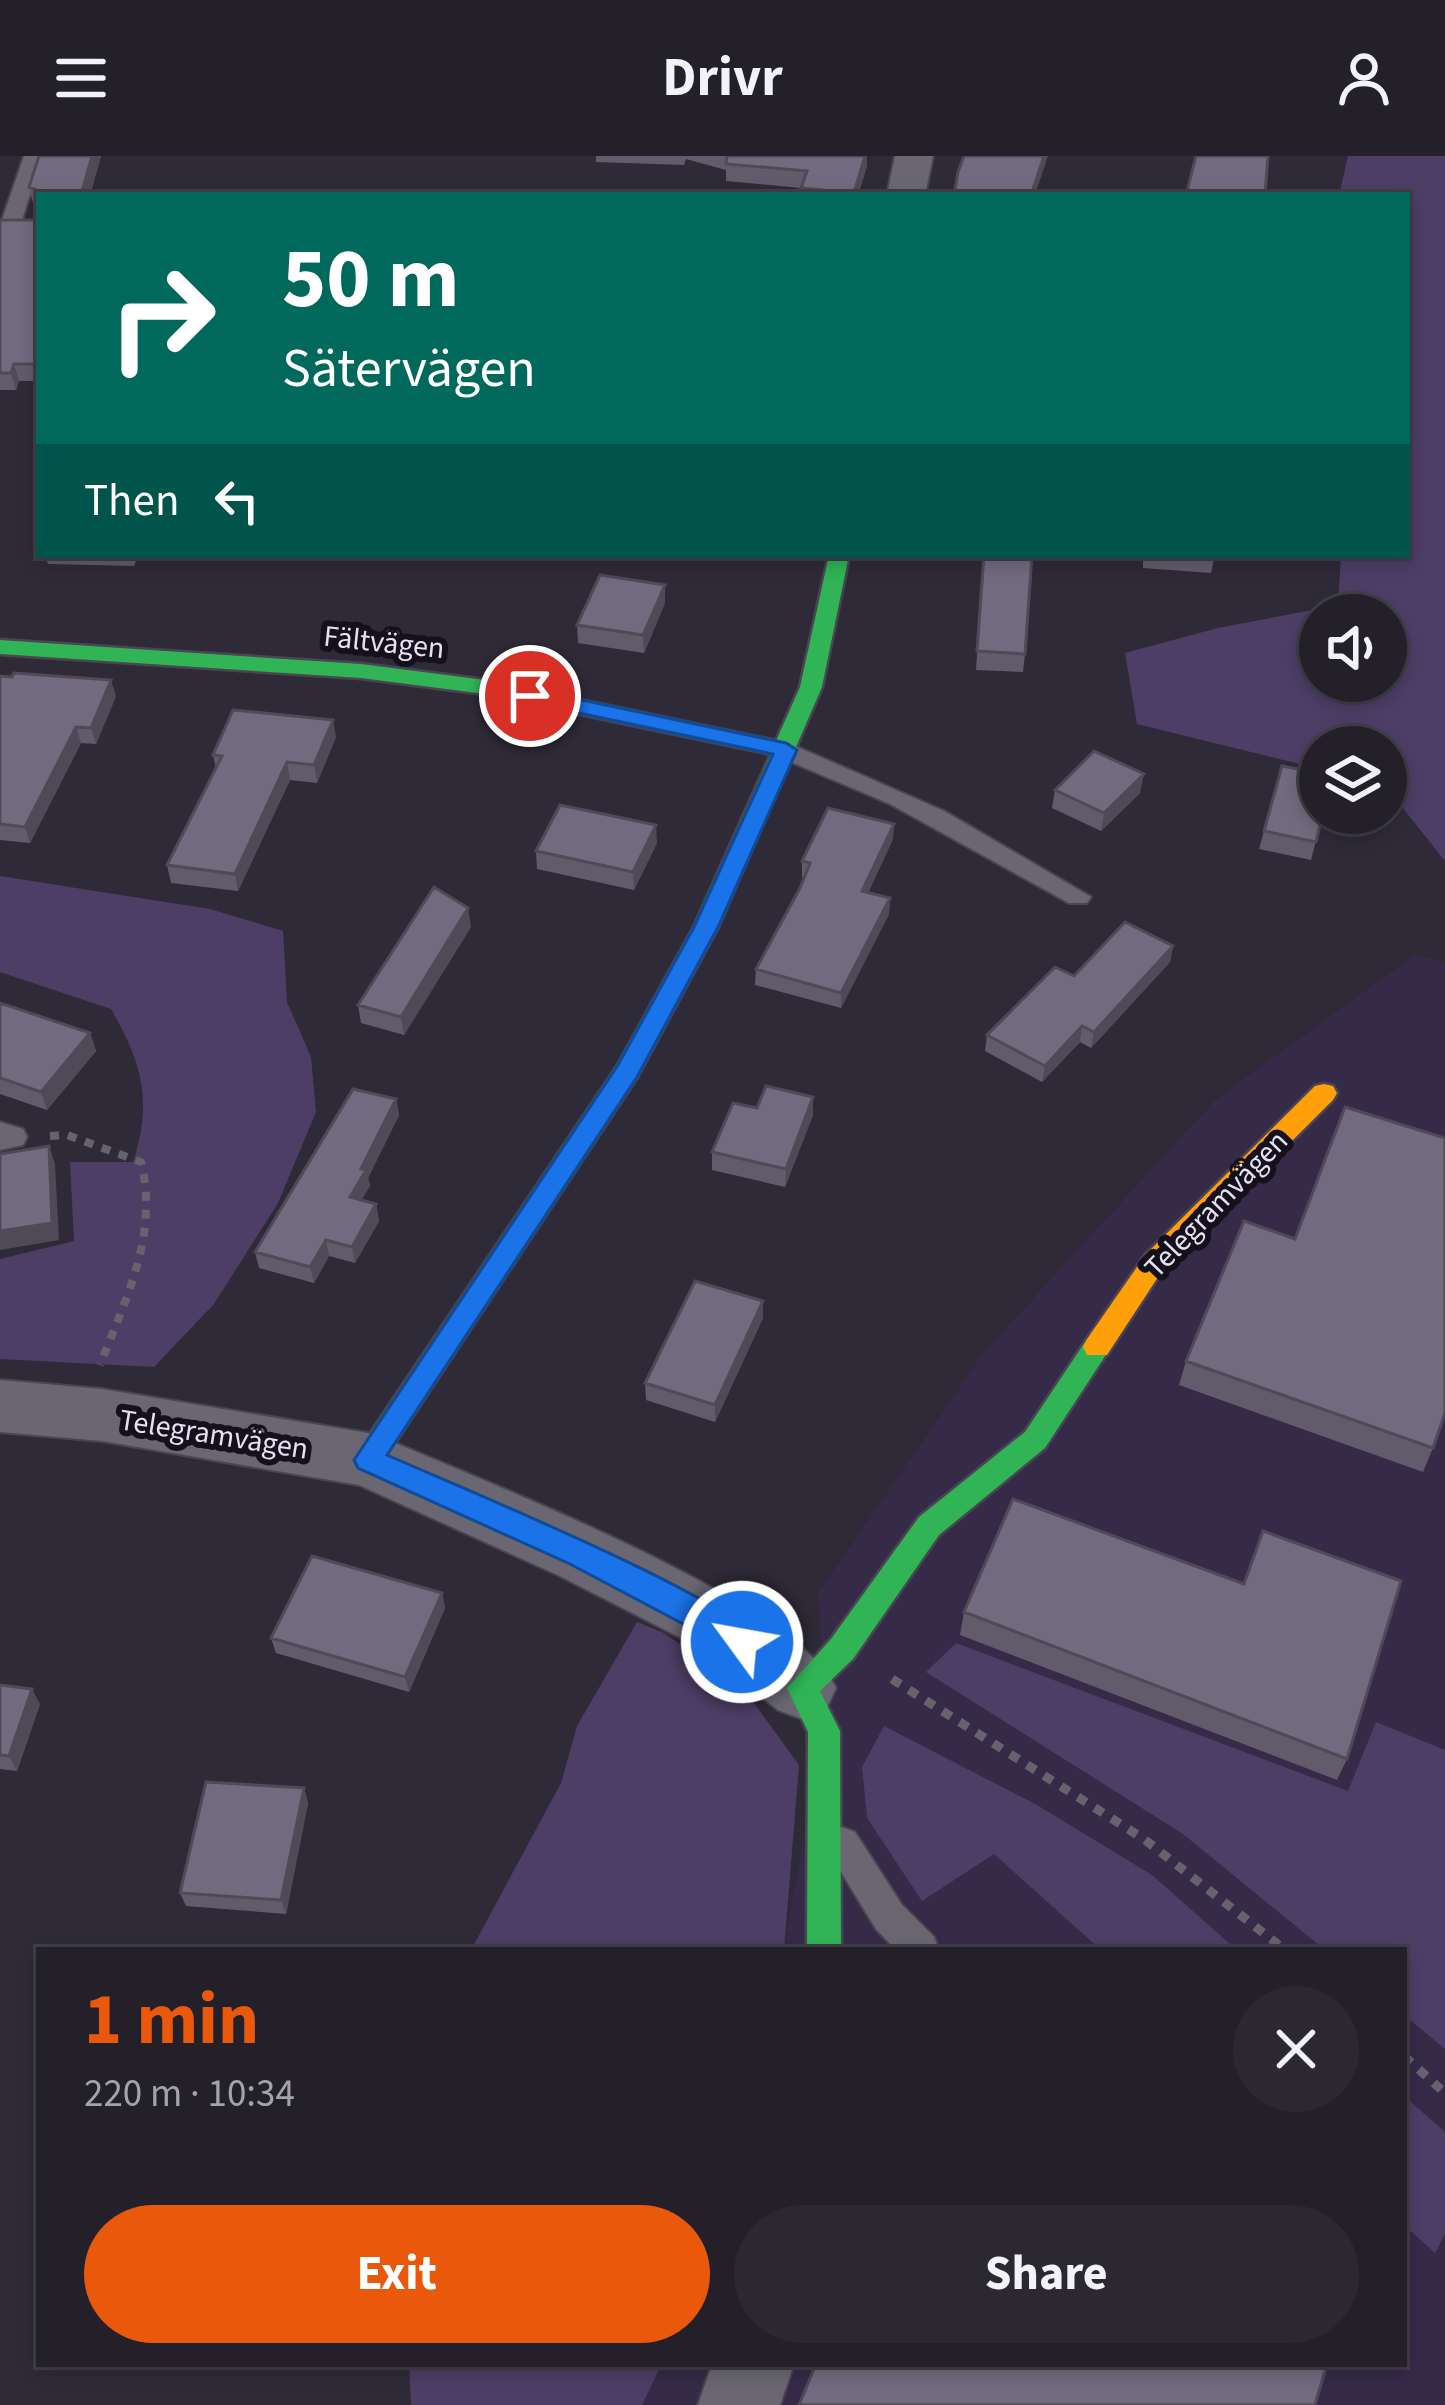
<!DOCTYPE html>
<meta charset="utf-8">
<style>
:root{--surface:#23202a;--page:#2b2832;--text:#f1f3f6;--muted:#a3a3a8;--line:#403e47;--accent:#ea580c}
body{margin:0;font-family:"Source Sans 3",sans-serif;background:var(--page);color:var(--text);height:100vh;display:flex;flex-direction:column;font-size:45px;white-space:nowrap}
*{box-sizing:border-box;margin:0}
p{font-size:39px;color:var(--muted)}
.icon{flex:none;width:66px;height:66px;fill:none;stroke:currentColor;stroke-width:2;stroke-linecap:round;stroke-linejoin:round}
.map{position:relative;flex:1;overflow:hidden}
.drawer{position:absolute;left:36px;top:1791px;width:1371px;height:420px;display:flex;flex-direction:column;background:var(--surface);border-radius:0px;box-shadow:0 6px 18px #0003,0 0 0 3px var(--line)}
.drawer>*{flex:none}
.banner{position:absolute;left:36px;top:36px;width:1374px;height:366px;border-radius:0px;box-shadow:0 6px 18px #0003,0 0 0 3px var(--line);background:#00695c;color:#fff;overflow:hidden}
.fabs{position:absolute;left:1299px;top:438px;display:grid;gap:24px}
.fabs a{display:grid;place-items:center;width:108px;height:108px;border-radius:50%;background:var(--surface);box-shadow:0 6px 18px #0003,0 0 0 3px var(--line);font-size:60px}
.pin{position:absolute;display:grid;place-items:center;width:102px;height:102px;color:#fff;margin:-51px;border:6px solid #fff;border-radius:50%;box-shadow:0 3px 12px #0007}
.me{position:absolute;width:132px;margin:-66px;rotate:302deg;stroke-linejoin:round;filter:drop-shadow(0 0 9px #0008)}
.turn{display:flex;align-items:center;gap:42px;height:252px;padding:0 48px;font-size:54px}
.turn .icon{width:156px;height:156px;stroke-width:2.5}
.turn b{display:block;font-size:84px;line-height:102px}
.then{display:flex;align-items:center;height:114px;padding:0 48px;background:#0003;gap:24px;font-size:45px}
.round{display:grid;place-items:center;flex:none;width:126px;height:126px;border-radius:63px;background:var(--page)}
.summary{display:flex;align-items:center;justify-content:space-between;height:204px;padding:0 48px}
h1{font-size:72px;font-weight:700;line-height:90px;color:var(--accent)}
.button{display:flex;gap:24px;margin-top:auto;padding:24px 48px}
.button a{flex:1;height:138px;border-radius:72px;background:var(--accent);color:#fff;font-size:48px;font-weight:700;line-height:138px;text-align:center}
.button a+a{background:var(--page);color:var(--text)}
header{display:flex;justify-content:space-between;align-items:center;height:156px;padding:0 48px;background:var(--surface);font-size:54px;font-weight:700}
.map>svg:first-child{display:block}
.built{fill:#352a48}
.green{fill:#4c3e65;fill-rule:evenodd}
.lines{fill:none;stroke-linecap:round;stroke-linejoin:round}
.lane-casing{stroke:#494551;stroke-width:4}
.street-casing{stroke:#494551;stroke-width:4}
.fast-casing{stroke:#494551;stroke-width:5}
.slow-casing{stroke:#494551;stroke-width:5}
.path-far1{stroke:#66626e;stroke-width:8;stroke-dasharray:9 9;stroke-linecap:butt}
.path{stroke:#66626e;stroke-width:9;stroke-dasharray:10 10;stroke-linecap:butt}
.lane{fill:#6a6772;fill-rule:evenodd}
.street{fill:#6a6772;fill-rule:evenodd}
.fast{fill:#30b455;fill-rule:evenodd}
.slow{fill:#ff9f0a;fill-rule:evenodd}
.wall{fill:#625b6c}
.shaded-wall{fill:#504a58}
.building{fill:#726a7e;stroke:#504a58;stroke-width:3}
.route{fill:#1a73e8;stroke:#114b97;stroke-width:3}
.labels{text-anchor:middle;stroke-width:12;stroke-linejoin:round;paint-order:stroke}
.street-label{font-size:30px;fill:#e6e1f2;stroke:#14101c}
</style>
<header><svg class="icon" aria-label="menu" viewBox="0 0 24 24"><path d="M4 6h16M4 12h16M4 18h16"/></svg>Drivr<svg class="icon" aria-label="person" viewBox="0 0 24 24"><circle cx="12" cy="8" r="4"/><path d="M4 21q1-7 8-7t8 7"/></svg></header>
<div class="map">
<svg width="1445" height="2249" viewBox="0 0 1445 2249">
<rect width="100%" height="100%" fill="#2f2a38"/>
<path class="built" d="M 1416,798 L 1445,807 L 1445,2249 L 642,2249 L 662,2208 L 1404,2208 L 1404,1794 L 784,1794 L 826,1549 L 818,1437 L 985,1195 L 1215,944 Z"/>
<path class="green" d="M 1348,0 L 1445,0 L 1445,705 L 1386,631 L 1386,591 L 1320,591 L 1320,613 L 1137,568 L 1125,497 L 1218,472 L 1338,449 L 1341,399 L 1407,399 L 1407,39 L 1339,39 ZM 1320,459 L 1386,459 L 1386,525 L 1320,525 Z
M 0,720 L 210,753 L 283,775 L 287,846 L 311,901 L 316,956 L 278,1047 L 214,1148 L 154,1211 L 0,1203 L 0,1103 L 74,1085 L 70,1006 L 133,1006 C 153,945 142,907 111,853 L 0,816 Z
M 637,1466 L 662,1476 L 741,1529 L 799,1609 L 784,1794 L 471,1794 L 561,1627 L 577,1570 Z
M 956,1487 L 1348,1635 L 1376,1566 L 1445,1594 L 1445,1893 L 1404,1859 L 1404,1794 L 1325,1794 L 1183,1678 L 926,1516 Z
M 884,1570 L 1037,1649 L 1152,1719 L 1237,1794 L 1101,1794 L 994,1698 L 922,1745 L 867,1662 L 862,1611 Z
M 1404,1940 L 1445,1976 L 1445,2078 L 1435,2097 L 1404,2069 Z
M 409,2208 L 662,2208 L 642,2249 L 411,2249 Z"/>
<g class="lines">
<g class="lane-casing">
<path id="lane" d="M 24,0 L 42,0 L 22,64 L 12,70 L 2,64 Z
M 786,586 L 944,655 L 1091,741 L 1087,747 L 1069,747 L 890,648 L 777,600 L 774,594 L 777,588 Z
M 0,966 L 23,973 L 27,981 L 23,989 L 0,994 Z
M 842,1671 L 855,1676 L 902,1749 L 934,1781 L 939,1794 L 896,1794 L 876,1773 L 824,1688 L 829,1676 Z"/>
</g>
<g class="street-casing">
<path id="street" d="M 895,0 L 933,0 L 925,39 L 887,39 Z
M 0,1224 L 102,1233 L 368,1277 L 391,1285 C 487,1327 796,1445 836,1532 L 826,1554 L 802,1563 L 778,1554 L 693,1488 L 558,1419 L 359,1329 L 102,1285 L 0,1276 Z
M 712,2208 L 794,2208 L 780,2249 L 698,2249 Z"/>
</g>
<g class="fast-casing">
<path id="fast" d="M 829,399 L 849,399 L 822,531 L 718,771 L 637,921 L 378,1312 L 368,1316 L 358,1312 L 354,1304 L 358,1296 L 618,909 L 694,771 L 771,598 L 485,538 L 361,522 L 0,498 L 0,484 L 361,508 L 485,524 L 776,585 L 800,531 Z
M 1097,1180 L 1107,1183 L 1111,1191 L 1045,1292 L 939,1379 L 853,1503 L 820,1535 L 840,1575 L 841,1794 L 807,1794 L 808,1576 L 787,1532 L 831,1483 L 919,1361 L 1025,1276 L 1087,1183 Z"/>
</g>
<g class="slow-casing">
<path id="slow" d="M 1324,928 L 1333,930 L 1337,937 L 1333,944 L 1164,1112 L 1107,1199 L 1087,1199 L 1083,1191 L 1087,1183 L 1146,1098 L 1315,930 Z"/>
</g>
<path class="path-far1" d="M 50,980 L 67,979 L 141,1006 C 159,1079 126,1142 100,1209"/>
<path class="path" d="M 892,1523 L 1144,1683 L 1285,1794
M 1404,1900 L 1445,1937"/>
<use href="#lane" class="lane"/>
<use href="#street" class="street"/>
<use href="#fast" class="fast"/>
<use href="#slow" class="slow"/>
</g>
<path class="wall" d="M 39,0 L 101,0 L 90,39 L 39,50 L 33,47 L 29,31 Z
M 596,0 L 867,0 L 867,10 L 858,39 L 801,39 L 801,32 L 726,25 L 726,14 L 686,3 L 684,9 L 596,6 Z
M 39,60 L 39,225 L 19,225 L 16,234 L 0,234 L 0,64 L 35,64 Z
M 45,399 L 138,399 L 134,410 L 48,408 Z
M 983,399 L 1025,498 L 1023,516 L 976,514 Z
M 1143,399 L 1215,399 L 1211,417 L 1143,412 Z
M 665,447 L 644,497 L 578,487 L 577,469 Z
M 0,520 L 116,540 L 96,588 L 81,587 L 30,687 L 0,684 Z
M 336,581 L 317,627 L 290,624 L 238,735 L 171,727 L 167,709 L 216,612 L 213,599 Z
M 1282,610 L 1323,657 L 1311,704 L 1259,693 Z
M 1055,634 L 1140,637 L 1101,675 L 1052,652 Z
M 893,683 L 868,737 L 890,742 L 889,758 L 841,852 L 755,829 L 756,813 L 800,732 L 804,721 L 802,721 L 802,705 Z
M 657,687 L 634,734 L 537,713 L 536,695 Z
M 471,771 L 404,879 L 361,867 L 358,849 Z
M 1173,790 L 1170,806 L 1091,892 L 1080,886 L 1042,926 L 985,895 L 987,879 L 1074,820 Z
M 0,847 L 90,877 L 96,895 L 47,954 L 0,938 Z
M 813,941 L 813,959 L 785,1031 L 712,1014 L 712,996 L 757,952 Z
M 396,943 L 399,959 L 368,1022 L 370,1030 L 361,1044 L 376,1048 L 379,1065 L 355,1107 L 329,1100 L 314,1127 L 259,1112 L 255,1096 Z
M 763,1162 L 715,1266 L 646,1244 L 645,1227 Z
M 1186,1205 L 1433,1292 L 1423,1316 L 1179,1229 Z
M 442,1437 L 445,1452 L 409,1536 L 276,1497 L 271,1482 Z
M 964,1456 L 1347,1603 L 1337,1624 L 960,1479 Z
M 0,1529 L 40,1548 L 17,1615 L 0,1613 Z
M 304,1632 L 308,1647 L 286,1758 L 186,1750 L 180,1737 Z"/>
<path class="shaded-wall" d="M 92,0 L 101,0 L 90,39 L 81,39 Z
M 865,0 L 867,0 L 867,10 L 858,39 L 854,39 Z
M 1044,0 L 1048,0 L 1035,39 L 1031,39 Z
M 14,208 L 19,225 L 16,234 L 11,217 Z
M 665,429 L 665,447 L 644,497 L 643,479 Z
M 111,524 L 116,540 L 96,588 L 91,572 Z
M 333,564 L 336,581 L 317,627 L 314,609 Z
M 76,571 L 81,587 L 30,687 L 25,671 Z
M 287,606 L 290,624 L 238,735 L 235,718 Z
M 1144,618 L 1140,637 L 1101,675 L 1104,657 Z
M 894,668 L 893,683 L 861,751 L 862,735 Z
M 656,669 L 657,687 L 634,734 L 633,716 Z
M 890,742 L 889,758 L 841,852 L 841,837 Z
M 468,752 L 471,771 L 404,879 L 401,861 Z
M 1173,790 L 1170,806 L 1091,892 L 1094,876 Z
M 1082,870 L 1080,886 L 1042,926 L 1045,910 Z
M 90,877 L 96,895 L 47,954 L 41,936 Z
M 813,941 L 813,959 L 785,1031 L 786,1013 Z
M 396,943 L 399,959 L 368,1022 L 370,1030 L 353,1058 L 350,1041 L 361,1013 Z
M 49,990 L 55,1008 L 59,1084 L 0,1094 L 0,1075 Z
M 376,1048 L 379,1065 L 355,1107 L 352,1091 Z
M 326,1084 L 329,1100 L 314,1127 L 310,1111 Z
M 763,1145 L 763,1162 L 715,1266 L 715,1249 Z
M 442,1437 L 445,1452 L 409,1536 L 405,1521 Z
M 32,1533 L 40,1548 L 17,1615 L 9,1600 Z
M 304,1632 L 308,1647 L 286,1758 L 281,1744 Z"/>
<path class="building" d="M 39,0 L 92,0 L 81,39 L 40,39 L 40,35 L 29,31 Z
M 727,0 L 865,0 L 854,37 L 801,32 L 807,15 L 726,8 Z
M 964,0 L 1044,0 L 1031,39 L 954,39 L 958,16 Z
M 1196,0 L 1268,0 L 1265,39 L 1186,39 Z
M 39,60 L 39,208 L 14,208 L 11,217 L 0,217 L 0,64 L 35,64 Z
M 984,399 L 1032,399 L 1025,498 L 977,495 Z
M 600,419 L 665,429 L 643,479 L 577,469 Z
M 14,517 L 111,524 L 91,572 L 76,571 L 25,671 L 0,668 L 0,520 L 12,521 Z
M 233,554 L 333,564 L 314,609 L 287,606 L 235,718 L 167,709 L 222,600 L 213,599 Z
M 1094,595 L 1144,618 L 1104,657 L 1055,634 Z
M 1282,610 L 1320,617 L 1320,657 L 1323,657 L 1316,686 L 1264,675 Z
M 560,649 L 656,669 L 633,716 L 536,695 Z
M 828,652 L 894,668 L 862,735 L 890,742 L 841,837 L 756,813 L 800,732 L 810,707 L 802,705 Z
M 434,731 L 468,752 L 401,861 L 358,849 Z
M 1125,766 L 1173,790 L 1094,876 L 1082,870 L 1045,910 L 987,879 L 1055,811 L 1074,820 Z
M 0,847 L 90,877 L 41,936 L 0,922 Z
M 766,930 L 813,941 L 786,1013 L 712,996 L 733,947 L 757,952 Z
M 353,933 L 396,943 L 361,1013 L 366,1014 L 350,1041 L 376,1048 L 352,1091 L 326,1084 L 310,1111 L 255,1096 Z
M 1345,951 L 1445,982 L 1445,1257 L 1433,1292 L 1186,1205 L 1244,1065 L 1295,1083 Z
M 49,990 L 52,1067 L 0,1075 L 0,998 Z
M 695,1125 L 763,1145 L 715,1249 L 645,1227 Z
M 1013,1343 L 1244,1428 L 1263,1375 L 1401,1425 L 1347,1603 L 964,1456 Z
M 312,1400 L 442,1437 L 405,1521 L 271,1482 Z
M 0,1529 L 32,1533 L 9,1600 L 0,1599 Z
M 206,1626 L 304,1632 L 281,1744 L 180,1737 Z
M 816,2208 L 1327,2208 L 1315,2249 L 799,2249 Z"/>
<path class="route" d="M 530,533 L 786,587 L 797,594 L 718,771 L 637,921 L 387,1299 C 445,1325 739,1445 758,1486 L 753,1495 L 742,1499 L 570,1408 L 358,1312 L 354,1304 L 618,909 L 694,771 L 773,598 L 522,545 L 522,535 Z"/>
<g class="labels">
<g class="street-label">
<text transform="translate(384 486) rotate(6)" y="10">Fältvägen</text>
<text transform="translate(1216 1048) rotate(-46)" y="10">Telegramvägen</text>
<text transform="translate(214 1278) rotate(9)" y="10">Telegramvägen</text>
</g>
</g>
</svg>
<div class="fabs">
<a><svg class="icon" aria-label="sound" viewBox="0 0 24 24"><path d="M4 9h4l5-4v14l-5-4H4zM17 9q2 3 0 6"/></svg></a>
<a><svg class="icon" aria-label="layers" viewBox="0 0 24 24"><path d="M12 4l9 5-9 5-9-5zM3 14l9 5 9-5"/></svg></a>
</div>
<div class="pin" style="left:530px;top:540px;background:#d93025"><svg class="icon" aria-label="arrive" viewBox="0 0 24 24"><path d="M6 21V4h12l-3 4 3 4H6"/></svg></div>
<svg class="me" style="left:742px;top:1486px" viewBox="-20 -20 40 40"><circle r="17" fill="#1a73e8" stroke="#fff" stroke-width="3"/><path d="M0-11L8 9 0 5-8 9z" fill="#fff"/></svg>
<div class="banner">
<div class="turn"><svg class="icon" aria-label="right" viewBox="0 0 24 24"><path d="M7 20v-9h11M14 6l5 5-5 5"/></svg><div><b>50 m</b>Sätervägen</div></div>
<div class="then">Then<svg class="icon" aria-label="left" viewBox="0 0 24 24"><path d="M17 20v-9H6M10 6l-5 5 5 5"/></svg></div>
</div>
<section class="drawer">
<div class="summary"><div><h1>1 min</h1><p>220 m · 10:34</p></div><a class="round"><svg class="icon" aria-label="close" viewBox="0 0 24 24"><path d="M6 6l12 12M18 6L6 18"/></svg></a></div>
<div class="button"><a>Exit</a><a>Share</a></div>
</section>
</div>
